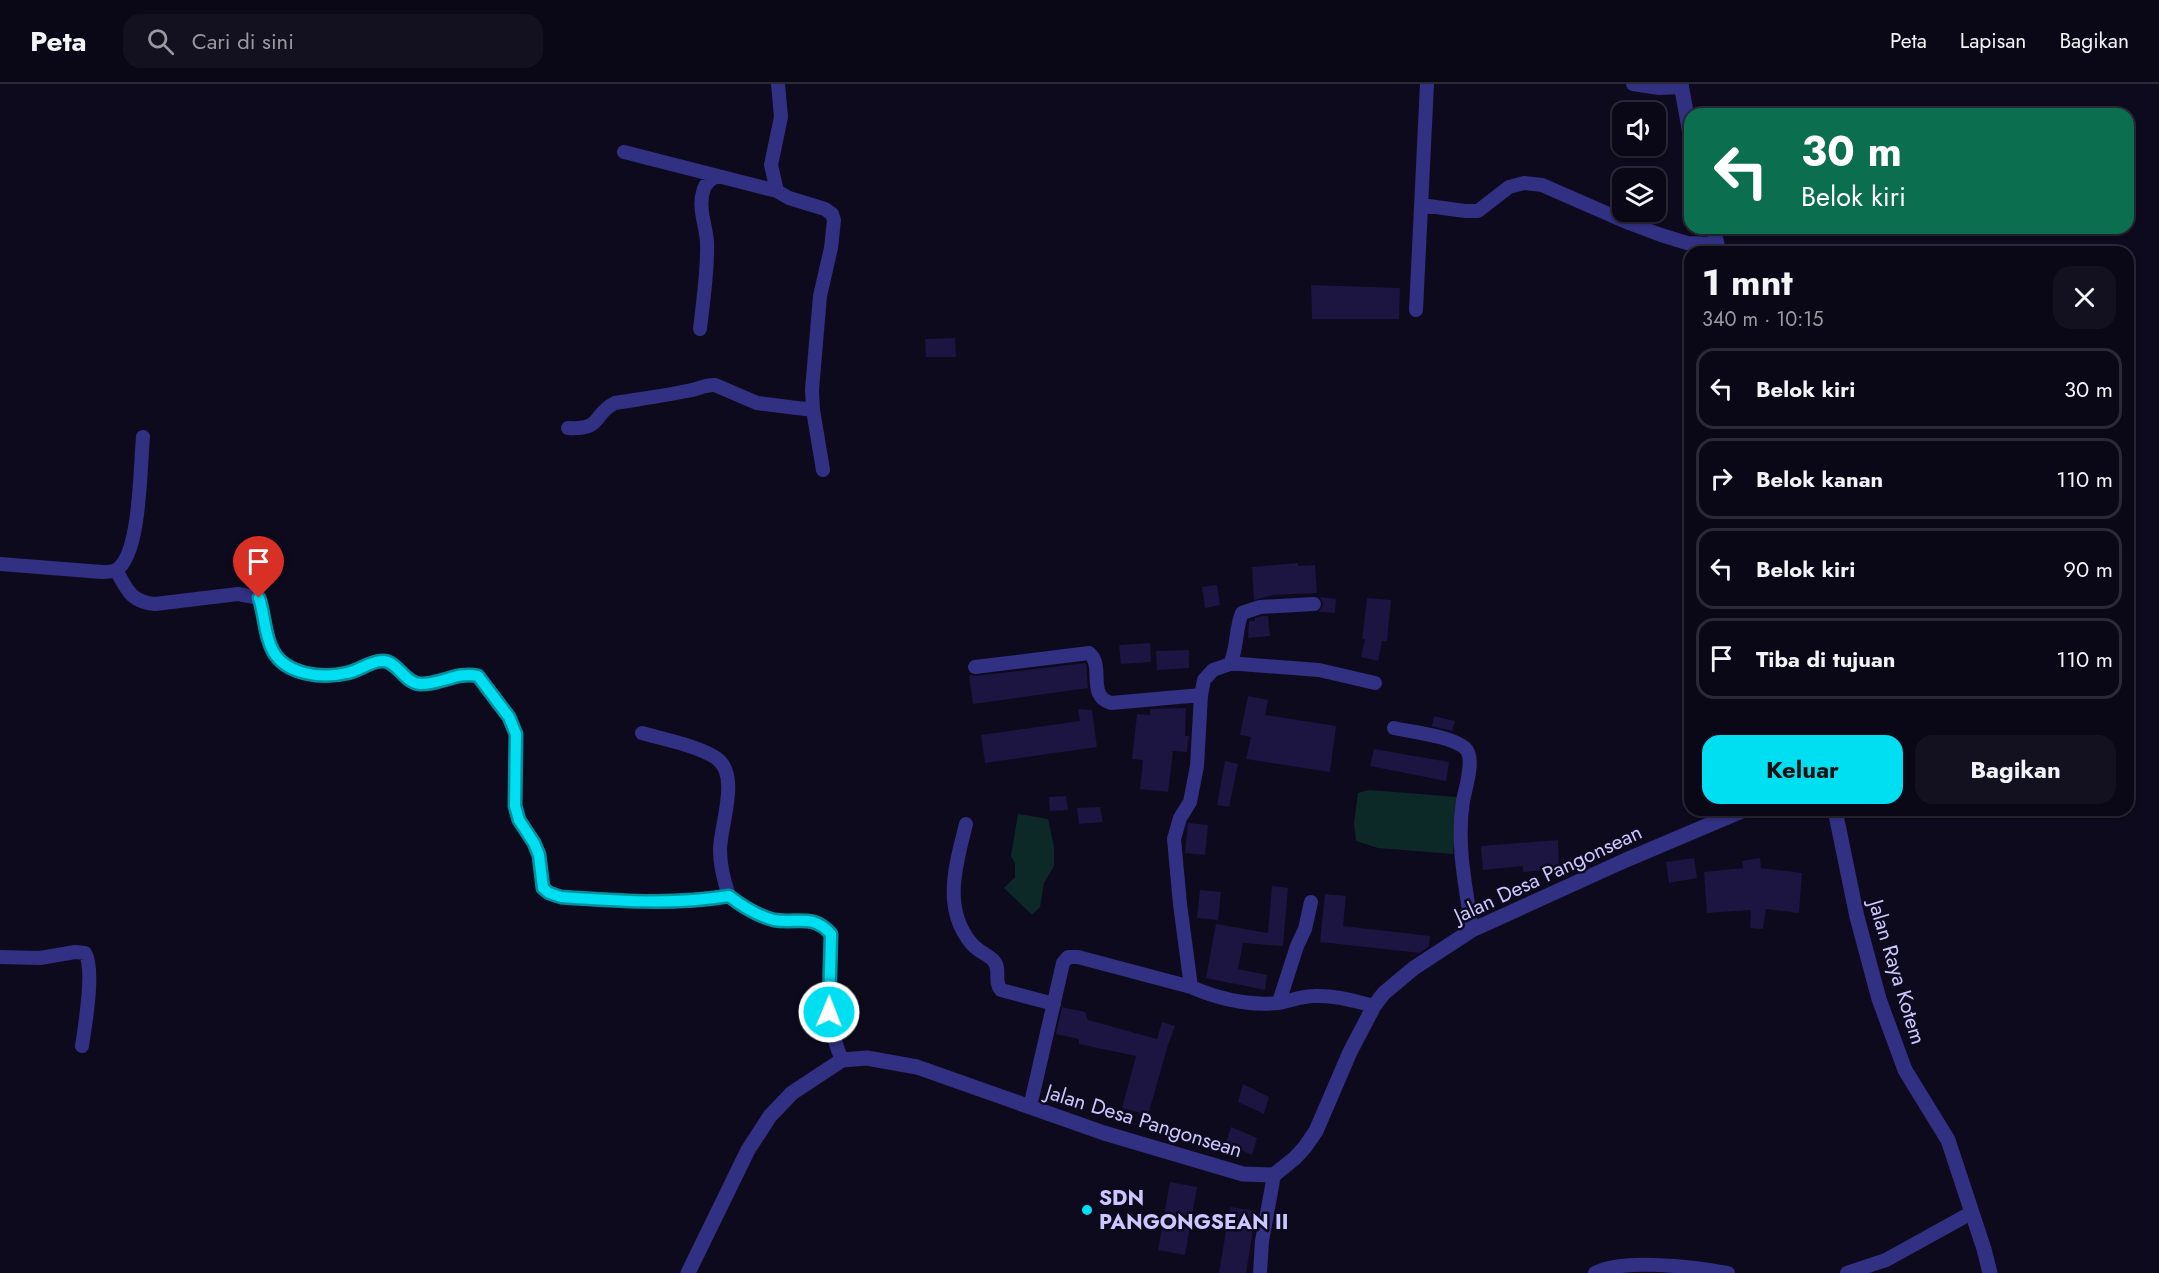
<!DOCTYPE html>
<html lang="id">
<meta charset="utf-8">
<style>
:root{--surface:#0a0816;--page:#13111f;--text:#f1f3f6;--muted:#999aa1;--line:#2a2935;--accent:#00dff2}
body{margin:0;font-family:Jost,sans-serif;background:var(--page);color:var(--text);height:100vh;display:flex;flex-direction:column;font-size:22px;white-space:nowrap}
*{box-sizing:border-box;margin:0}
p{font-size:20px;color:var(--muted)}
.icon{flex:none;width:33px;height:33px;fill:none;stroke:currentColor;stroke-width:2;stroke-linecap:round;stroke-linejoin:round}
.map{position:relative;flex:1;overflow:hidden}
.panel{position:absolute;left:1684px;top:162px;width:450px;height:570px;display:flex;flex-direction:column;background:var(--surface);border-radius:18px;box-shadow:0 2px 4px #0004,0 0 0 2px var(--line)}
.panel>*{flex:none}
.hud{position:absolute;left:1684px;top:24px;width:450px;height:126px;border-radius:18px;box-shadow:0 2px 4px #0004,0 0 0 2px var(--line);background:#0b6e4f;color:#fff;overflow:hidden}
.controls{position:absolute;left:1612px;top:18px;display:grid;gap:12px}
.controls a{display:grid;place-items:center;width:54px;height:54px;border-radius:12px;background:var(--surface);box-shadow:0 2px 4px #0004,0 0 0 2px var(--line);font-size:30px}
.pin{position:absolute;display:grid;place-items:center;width:51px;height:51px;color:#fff;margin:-62px -26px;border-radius:50% 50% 50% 0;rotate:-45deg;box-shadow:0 0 6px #0007}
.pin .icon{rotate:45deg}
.me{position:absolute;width:66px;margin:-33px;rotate:1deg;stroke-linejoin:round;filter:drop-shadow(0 0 4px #0008)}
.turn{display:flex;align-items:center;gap:21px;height:126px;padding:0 18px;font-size:27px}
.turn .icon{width:78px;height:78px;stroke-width:2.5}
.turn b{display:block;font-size:42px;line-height:51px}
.round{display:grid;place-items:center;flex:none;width:63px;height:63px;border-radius:18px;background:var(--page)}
.head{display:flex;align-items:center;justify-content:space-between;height:102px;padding:0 18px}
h1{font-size:36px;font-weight:700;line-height:45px}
.cta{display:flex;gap:12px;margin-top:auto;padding:12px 18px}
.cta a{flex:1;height:69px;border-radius:18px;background:var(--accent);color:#111;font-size:24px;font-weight:700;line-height:69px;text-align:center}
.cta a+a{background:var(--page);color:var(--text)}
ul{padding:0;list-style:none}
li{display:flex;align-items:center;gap:18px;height:81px;margin:0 12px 9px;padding:0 6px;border:3px solid var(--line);border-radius:18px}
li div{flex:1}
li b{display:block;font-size:22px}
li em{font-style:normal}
header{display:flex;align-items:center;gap:36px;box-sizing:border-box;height:84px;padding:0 30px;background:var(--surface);border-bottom:2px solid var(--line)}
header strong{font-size:28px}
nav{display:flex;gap:33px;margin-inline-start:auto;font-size:21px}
.search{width:420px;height:54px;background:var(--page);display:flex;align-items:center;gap:15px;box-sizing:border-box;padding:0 21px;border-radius:18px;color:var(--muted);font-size:22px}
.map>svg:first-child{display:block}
.green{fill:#0c2927}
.building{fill:#1c1441}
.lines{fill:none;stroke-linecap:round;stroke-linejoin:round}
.minor{stroke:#313082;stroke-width:14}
.tertiary{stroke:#313082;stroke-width:15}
.route-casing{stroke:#00919d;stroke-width:15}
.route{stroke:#00dff2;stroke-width:10}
.poi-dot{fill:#00dff2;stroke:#0d0a1e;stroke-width:2}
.labels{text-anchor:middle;stroke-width:5;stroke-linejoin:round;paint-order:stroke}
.street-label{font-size:21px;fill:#ccc7ff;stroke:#0d0a1e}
.poi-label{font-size:21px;font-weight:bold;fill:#ccc7ff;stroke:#0d0a1e;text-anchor:start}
</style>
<header>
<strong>Peta</strong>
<div class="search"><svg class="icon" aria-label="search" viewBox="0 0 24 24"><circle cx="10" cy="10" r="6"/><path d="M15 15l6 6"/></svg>Cari di sini</div>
<nav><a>Peta</a><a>Lapisan</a><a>Bagikan</a></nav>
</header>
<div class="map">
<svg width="2159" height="1189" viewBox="0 0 2159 1189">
<rect width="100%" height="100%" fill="#0d0a1e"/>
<path class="green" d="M 1369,706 L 1458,713 L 1453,770 L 1378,764 L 1356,757 L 1354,739 L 1358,709 Z
M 1018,730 L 1048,735 L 1054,763 L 1054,782 L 1044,799 L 1040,823 L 1032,831 L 1004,804 L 1015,793 L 1015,779 L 1011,772 Z"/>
<path class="building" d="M 1311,201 L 1400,204 L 1399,235 L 1312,235 Z
M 955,254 L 956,273 L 926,273 L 925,255 Z
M 1298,479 L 1298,482 L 1315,481 L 1317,509 L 1273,511 L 1254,516 L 1252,483 Z
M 1217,501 L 1220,521 L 1205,524 L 1202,503 Z
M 1320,513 L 1336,515 L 1335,529 L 1319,528 L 1323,520 Z
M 1367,514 L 1391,516 L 1387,557 L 1382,557 L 1378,577 L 1361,573 L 1365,555 L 1362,555 Z
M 1262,532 L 1268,532 L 1270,552 L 1248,554 L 1249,537 L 1255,537 L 1255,534 Z
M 1150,559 L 1151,578 L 1121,580 L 1119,561 Z
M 1189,566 L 1189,584 L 1157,586 L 1156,567 Z
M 1086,579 L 1088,604 L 973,620 L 969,592 L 970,591 L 976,592 Z
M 1248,612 L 1268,616 L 1265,631 L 1336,642 L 1330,688 L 1246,675 L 1251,653 L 1240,651 Z
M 1186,624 L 1185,652 L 1189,652 L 1187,668 L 1173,667 L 1168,708 L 1140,705 L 1143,676 L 1132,675 L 1137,630 L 1150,631 L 1150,625 Z
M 1078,625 L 1092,626 L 1097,663 L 985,679 L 981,651 L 1080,637 Z
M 1434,632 L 1455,637 L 1452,647 L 1432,642 Z
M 1374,665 L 1449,678 L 1446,697 L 1370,682 Z
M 1225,677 L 1238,680 L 1229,723 L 1217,721 Z
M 1066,712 L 1068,726 L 1050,727 L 1049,713 Z
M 1100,723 L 1103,738 L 1079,740 L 1077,724 Z
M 1188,739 L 1208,741 L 1205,771 L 1185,769 Z
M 1558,756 L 1559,785 L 1523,788 L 1523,782 L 1483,786 L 1481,762 Z
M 1694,774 L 1697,794 L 1669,799 L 1666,778 Z
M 1760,774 L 1761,784 L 1802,789 L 1799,829 L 1766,825 L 1763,845 L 1750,844 L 1751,826 L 1707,829 L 1704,788 L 1743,784 L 1742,777 Z
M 1272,802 L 1288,804 L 1283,862 L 1243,859 L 1238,885 L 1267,891 L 1265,906 L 1206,894 L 1216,840 L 1268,849 Z
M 1200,806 L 1221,808 L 1218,836 L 1197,834 Z
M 1325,810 L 1346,812 L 1343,842 L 1430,852 L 1429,862 L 1420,869 L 1320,858 Z
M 1062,923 L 1085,928 L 1088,936 L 1157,955 L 1162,938 L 1175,942 L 1168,961 L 1148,1031 L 1122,1024 L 1136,972 L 1079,960 L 1079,955 L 1056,950 Z
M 1243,1000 L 1269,1013 L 1264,1030 L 1238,1018 Z
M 1231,1043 L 1257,1054 L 1252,1071 L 1226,1059 Z
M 1170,1098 L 1197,1103 L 1185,1171 L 1158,1166 Z
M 1230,1123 L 1256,1127 L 1246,1189 L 1219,1189 Z"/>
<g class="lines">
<path class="minor" d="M 778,0 L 781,33 L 771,81 L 777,107 L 789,114 L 825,125 L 832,130 L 834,136 L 831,164 L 820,212 L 812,306 L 813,326 L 823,386
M 1633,0 L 1659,4 L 1682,3
M 624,68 L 718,92
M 1421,121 L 1465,127 L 1478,127 L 1509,103 L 1524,99 L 1542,101 L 1629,139 L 1661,151 L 1687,159 L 1717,160
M 1416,226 L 1427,0
M 700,245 C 703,217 708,187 707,158 C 706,142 698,124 703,108 C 705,99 710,95 718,92 L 777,107
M 568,344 C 604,346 592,330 615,319 C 639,315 663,312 687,307 C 696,306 706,300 715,301 L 757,319 L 813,326
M 0,480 L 102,488 C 105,488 112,488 116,486 C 141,472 140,381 143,353
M 116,486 C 127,505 130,518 155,520 L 238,510 L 259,514 C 265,531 264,551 273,567 C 286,591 323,595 347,589 C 359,587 370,577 382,577 C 397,576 404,599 420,600 C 440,601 457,587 478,592 L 509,633 L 516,650 L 515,722 L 519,736 L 534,759 L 539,771 L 543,804 L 549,809 L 561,813 C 617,817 673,821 729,812
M 1230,580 C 1238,563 1235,545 1242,529 L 1260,523 L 1314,520
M 975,583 L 1089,569 C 1105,581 1086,612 1111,619 L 1201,611
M 1394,644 C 1412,648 1451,652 1465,664 C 1476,674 1465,705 1463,717 C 1456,761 1466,803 1472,846
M 642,649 C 663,655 699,662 716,674 C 741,690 720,742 720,766 C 720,782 724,797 729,812 C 742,822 758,832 774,836 C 797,841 812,829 831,850 C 830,895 823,934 842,976
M 966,740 C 956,780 942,824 971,859 C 977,867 987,870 993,876 C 1002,885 993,897 1001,906 L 1054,920
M 0,873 L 40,874 L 75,868 L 85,869 C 95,885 85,942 82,962
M 1279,918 L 1297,862 L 1305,845 L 1311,818
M 1374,922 C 1354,917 1335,911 1314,912 C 1302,912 1290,917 1278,919 C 1248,922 1219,915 1191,903 L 1180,820 L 1174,755 L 1180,734 L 1190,718 L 1197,682 L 1201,611 L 1204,596 L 1213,586 L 1230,580 L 1240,580 L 1319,586 L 1375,599
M 1030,1023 L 1063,879 L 1068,873 L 1078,873 L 1191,903
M 1260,1189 L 1262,1157 L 1274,1091
M 1595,1189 C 1623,1174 1697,1183 1728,1189
M 1847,1189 L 1886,1176 L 1971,1129"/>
<path class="tertiary" d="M 1681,0 L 1690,50
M 1713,144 L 1719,168
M 1835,726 L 1857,833 L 1879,915 L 1905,986 L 1948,1056 L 1984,1165 L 1990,1189
M 688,1189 L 748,1066 L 770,1032 L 792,1009 L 842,976 L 867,974 L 917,983 L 1104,1049 L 1243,1090 L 1274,1091 L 1295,1074 L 1305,1063 L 1316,1047 L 1350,968 L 1374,922 L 1384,909 L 1414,884 L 1472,846 L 1626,776 L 1744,726"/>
</g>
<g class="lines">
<g class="route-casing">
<path id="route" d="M 259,514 C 265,531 264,551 273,567 C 286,591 323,595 347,589 C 359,587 370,577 382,577 C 397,576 404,599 420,600 C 440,601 457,587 478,592 L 509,633 L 516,650 L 515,722 L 519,736 L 534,759 L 539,771 L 543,804 L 549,809 L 561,813 C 617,817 673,821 729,812 C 742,822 758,832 774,836 C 797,840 812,829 831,850 L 829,928"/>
</g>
<use href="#route" class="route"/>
</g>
<circle class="poi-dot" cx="1087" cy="1126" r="6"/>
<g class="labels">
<g class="street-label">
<text transform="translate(1548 790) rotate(-25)" y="7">Jalan Desa Pangonsean</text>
<text transform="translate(1897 888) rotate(73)" y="7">Jalan Raya Kotem</text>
<text transform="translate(1144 1037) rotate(17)" y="7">Jalan Desa Pangonsean</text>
</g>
<g class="poi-label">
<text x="1099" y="1121">SDN<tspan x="1099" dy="24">PANGONGSEAN II</tspan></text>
</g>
</g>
</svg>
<div class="controls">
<a><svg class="icon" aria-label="sound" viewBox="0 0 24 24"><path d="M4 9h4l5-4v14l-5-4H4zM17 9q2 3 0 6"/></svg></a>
<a><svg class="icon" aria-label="layers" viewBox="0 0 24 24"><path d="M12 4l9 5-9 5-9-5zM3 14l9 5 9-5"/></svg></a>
</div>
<div class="pin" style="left:259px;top:514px;background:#d93025"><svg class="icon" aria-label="arrive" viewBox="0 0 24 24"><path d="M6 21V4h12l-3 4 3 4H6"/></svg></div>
<svg class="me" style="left:829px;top:928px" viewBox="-20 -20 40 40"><circle r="17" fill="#00dff2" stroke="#fff" stroke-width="3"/><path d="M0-11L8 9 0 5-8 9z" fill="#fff"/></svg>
<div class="hud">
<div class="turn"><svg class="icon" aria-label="left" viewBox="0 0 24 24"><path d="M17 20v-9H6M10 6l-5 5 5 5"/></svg><div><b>30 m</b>Belok kiri</div></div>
</div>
<section class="panel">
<div class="head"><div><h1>1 mnt</h1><p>340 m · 10:15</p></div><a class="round"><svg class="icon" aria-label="close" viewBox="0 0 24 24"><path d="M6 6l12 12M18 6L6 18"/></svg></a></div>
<ul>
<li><svg class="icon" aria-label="left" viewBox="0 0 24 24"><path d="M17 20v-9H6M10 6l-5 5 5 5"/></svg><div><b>Belok kiri</b></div><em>30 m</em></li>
<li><svg class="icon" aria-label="right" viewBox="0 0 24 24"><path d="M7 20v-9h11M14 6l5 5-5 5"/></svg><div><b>Belok kanan</b></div><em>110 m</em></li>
<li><svg class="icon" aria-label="left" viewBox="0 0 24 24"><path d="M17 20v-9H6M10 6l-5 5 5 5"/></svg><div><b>Belok kiri</b></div><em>90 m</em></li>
<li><svg class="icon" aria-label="arrive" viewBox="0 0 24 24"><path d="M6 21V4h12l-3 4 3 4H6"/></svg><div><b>Tiba di tujuan</b></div><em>110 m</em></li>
</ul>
<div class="cta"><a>Keluar</a><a>Bagikan</a></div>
</section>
</div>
